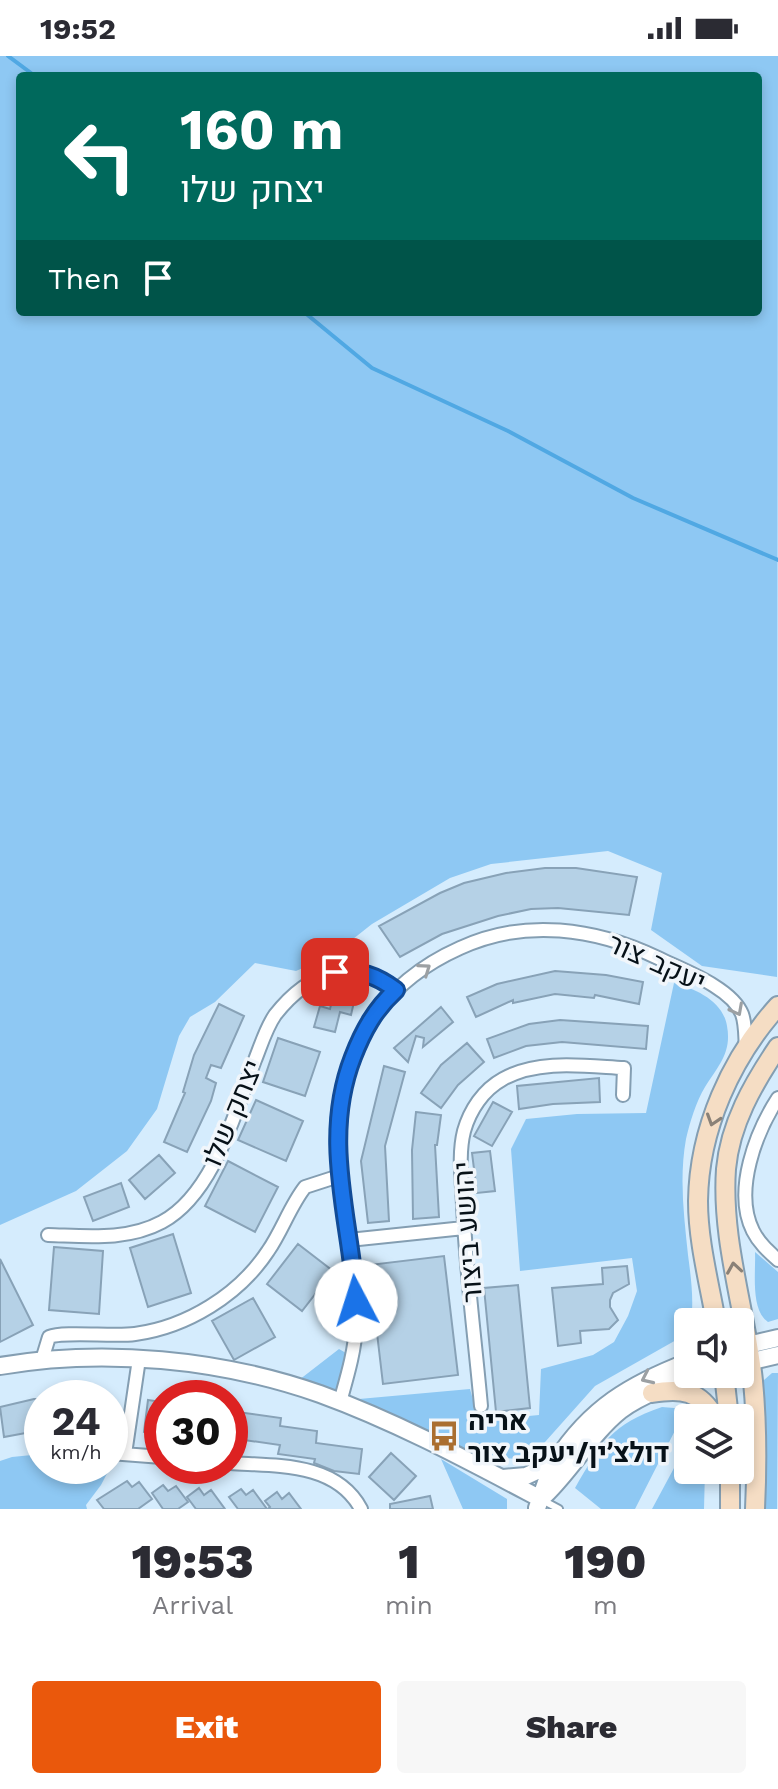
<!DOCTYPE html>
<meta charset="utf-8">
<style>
:root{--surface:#fff;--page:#f7f7f7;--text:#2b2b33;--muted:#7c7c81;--accent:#ea580c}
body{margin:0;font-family:"Work Sans",Heebo,sans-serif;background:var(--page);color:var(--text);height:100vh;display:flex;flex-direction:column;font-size:30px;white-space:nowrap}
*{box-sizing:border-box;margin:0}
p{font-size:26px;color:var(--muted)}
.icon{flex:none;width:44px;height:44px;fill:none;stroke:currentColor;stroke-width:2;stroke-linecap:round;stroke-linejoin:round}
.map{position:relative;height:1453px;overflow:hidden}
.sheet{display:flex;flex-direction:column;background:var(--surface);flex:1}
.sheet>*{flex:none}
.top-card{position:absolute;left:16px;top:16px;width:746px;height:244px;border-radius:8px;box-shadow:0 4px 12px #0003;background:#00695c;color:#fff;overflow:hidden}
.tools{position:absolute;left:674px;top:1252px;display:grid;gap:16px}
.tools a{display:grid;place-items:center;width:80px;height:80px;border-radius:8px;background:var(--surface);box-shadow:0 4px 12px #0003;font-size:40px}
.speed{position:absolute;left:24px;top:1324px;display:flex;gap:16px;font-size:40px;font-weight:700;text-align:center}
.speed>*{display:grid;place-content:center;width:104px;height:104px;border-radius:50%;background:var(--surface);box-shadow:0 4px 12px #0003;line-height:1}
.speed small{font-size:20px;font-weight:400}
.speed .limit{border:12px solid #d22;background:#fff;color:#111}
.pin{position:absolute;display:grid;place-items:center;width:68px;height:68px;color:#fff;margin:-34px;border-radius:16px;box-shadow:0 4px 12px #0006}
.me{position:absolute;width:88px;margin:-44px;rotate:355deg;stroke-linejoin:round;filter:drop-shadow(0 0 6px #0008)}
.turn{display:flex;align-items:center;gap:28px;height:168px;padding:0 32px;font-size:36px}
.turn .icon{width:104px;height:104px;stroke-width:2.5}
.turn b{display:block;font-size:56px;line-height:68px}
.then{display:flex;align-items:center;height:76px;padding:0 32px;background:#0003;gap:16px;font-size:30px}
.eta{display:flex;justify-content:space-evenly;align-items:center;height:136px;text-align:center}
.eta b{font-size:48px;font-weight:800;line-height:56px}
.primary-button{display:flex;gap:16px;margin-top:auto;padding:16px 32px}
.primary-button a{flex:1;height:92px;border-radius:8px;background:var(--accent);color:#fff;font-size:32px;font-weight:800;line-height:92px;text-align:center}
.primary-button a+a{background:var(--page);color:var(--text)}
.status{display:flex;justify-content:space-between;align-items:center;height:56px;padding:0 40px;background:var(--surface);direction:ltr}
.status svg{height:22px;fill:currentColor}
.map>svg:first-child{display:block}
.green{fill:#8ec8f3;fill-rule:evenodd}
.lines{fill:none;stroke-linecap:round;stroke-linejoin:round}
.stream{stroke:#50a8e3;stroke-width:4}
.building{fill:#b5d1e6;stroke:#88a2b7;stroke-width:2}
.service-casing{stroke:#849eb2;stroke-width:10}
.minor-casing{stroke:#849eb2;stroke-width:16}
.tertiary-casing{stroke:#849eb2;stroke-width:20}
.secondary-casing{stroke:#849eb2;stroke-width:22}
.service{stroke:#fff;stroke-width:6}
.minor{stroke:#fff;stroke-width:12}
.tertiary{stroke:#fff;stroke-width:16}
.secondary{stroke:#f5ddc4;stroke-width:18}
.oneway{stroke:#9ca0a3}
.oneway2{stroke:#8a8177}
.route-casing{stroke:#114b97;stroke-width:20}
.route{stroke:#1a73e8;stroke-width:14}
.labels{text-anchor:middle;stroke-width:7;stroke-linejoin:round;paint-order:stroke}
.street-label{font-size:28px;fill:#071118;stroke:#f1f6fb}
.poi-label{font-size:28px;font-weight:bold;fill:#071118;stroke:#f1f6fb;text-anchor:start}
</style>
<div class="status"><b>19:52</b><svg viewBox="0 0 49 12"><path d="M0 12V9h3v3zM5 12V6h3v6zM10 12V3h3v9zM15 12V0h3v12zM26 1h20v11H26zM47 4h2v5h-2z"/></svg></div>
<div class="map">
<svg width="778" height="1453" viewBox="0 0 778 1453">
<rect width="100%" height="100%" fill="#d5ecfd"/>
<path class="green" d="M 0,0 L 778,0 L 777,921 L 702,910 L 651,874 L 662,817 L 608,795 L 491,808 L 450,822 L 372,868 L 334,898 L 296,915 L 255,907 L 215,946 L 190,961 L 179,980 L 157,1053 L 127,1095 L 76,1135 L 0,1169 ZM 20,20 L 758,20 L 758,256 L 20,256 Z
M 674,927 C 696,933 723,945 727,970 C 732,997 718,1010 705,1031 C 696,1046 690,1066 686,1083 C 679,1122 684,1160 688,1199 C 691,1222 694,1243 691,1266 L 688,1266 L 685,1279 L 595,1330 L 537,1395 L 516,1403 L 480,1400 L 359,1343 L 470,1333 L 479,1365 L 539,1359 L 541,1313 L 593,1299 L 614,1286 L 628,1260 L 637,1235 L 632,1202 L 520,1215 L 511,1093 L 526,1063 L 577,1058 L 646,1057 Z
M 755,1196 L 778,1216 L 778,1263 L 768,1266 C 750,1254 756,1215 755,1196 Z
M 339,1293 L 346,1297 L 337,1338 L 299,1324 Z
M 772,1317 L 778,1317 L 777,1453 L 760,1453 L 759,1334 L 764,1324 Z
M 662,1351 L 686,1353 L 635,1453 L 601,1453 L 575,1432 C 601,1387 612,1368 662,1351 Z
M 688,1386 L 688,1414 L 705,1414 L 704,1453 L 652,1453 Z
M 42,1398 L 42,1410 L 110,1410 L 110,1405 L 113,1406 L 101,1429 L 86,1449 L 87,1453 L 0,1453 L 0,1405 L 12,1401 Z
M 441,1403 L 507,1443 L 507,1453 L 463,1453 Z"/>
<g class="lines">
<path class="stream" d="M 8,0 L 35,20
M 304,256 L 372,312 L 508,375 L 633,442 L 778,504"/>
</g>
<path class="building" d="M 545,812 L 576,812 L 637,821 L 629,859 L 558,852 L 531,853 L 498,860 L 442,878 L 400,901 L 379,870 L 440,837 L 464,827 L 506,817 Z
M 555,915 L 606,919 L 643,926 L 639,948 L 595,939 L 594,942 L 555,938 L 513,947 L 513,944 L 476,961 L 467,941 L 497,928 Z
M 335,932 L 356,937 L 351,959 L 340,956 L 335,976 L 314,971 L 320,950 L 330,953 Z
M 219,948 L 244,960 L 221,1012 L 211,1009 L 206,1022 L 216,1027 L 211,1045 L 187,1096 L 164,1086 L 185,1037 L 183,1036 L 194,999 Z
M 441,951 L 453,966 L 423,991 L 424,982 L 416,980 L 408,1006 L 394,992 Z
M 560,964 L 648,970 L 646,993 L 562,986 L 526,990 L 494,1002 L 487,983 L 529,968 Z
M 278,982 L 320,996 L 305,1040 L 263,1026 Z
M 467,987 L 484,1006 L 458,1029 L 441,1052 L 421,1037 L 441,1009 Z
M 384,1010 L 405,1016 L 385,1090 L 389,1165 L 368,1167 L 361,1105 Z
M 599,1022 L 600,1046 L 553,1048 L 519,1053 L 517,1030 Z
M 256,1044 L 303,1065 L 286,1105 L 238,1084 Z
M 493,1046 L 512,1056 L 492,1090 L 474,1080 Z
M 416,1056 L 441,1059 L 437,1089 L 435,1089 L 439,1161 L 413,1163 L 412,1094 Z
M 490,1095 L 495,1135 L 477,1137 L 472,1097 Z
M 159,1099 L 175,1117 L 145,1143 L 129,1124 Z
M 228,1105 L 278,1131 L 255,1176 L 205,1150 Z
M 121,1127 L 129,1151 L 93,1165 L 84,1141 Z
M 173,1178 L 191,1237 L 148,1251 L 130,1192 Z
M 298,1188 L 333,1215 L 302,1255 L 267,1228 Z
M 54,1191 L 103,1195 L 99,1258 L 49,1254 Z
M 444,1200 L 458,1319 L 383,1328 L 369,1209 Z
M 0,1203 L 33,1269 L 0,1286 Z
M 627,1210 L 629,1228 L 613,1237 L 610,1244 L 610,1251 L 618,1264 L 609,1273 L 580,1275 L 581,1287 L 558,1290 L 552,1232 L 603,1228 L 602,1212 Z
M 518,1229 L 530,1352 L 496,1356 L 484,1232 Z
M 253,1242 L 275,1281 L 234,1304 L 212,1265 Z
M 34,1343 L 42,1343 L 42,1374 L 4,1381 L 0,1351 Z
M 148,1344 L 162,1346 L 162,1379 L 144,1376 Z
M 230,1355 L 281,1362 L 280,1370 L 317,1375 L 316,1387 L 362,1393 L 359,1418 L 334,1415 L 314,1407 L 315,1403 L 278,1398 L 280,1389 L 230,1382 Z
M 391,1397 L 416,1420 L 394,1444 L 369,1421 Z
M 127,1425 L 132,1431 L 139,1426 L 152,1443 L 138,1453 L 104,1453 L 97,1444 Z
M 163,1429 L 168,1435 L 176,1430 L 188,1446 L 178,1453 L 163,1453 L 152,1437 Z
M 199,1432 L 204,1439 L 211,1434 L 225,1453 L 196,1453 L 187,1441 Z
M 241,1433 L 246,1439 L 253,1434 L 267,1453 L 238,1453 L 229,1441 Z
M 277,1436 L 282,1443 L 289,1437 L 301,1453 L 268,1453 L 270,1451 L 265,1445 Z
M 430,1440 L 433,1453 L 390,1453 L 390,1448 Z"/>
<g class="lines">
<g class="service-casing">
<path id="service" d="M 544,1445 L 559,1453"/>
</g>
<g class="minor-casing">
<path id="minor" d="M 778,1042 C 756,1076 733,1135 753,1175 C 759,1187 768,1195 778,1204
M 48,1179 C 86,1180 127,1185 162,1166 C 214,1138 235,1056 255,1004 C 261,989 266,972 275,959 C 308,917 351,900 396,934
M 349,1184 L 464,1172
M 42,1304 L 49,1281 C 64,1275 114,1281 135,1278 C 187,1271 239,1239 268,1195 C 282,1175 290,1150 305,1131 L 339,1120
M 340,1346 C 347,1321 355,1295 356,1269 C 359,1219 345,1169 339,1119 C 327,1019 366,934 460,892 C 525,862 595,872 658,902 C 682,914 731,931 742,958 C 746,969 745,982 746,994
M 481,1350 C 475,1283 466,1216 463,1149 C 462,1124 458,1099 464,1075 C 470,1054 483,1034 503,1023 C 538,1003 585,1010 624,1012 L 623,1039
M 110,1397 L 162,1401
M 125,1398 L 139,1303
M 230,1407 C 276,1410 336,1406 361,1453"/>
</g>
<g class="tertiary-casing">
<path id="tertiary" d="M 740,1291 L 778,1282
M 740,1308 L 778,1299
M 0,1310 C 104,1292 220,1303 320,1338 C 397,1366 469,1405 541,1443
M 503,1422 L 526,1420 L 554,1407
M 545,1439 C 572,1413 592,1377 621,1354 C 644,1337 676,1327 703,1318
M 537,1452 C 543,1437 547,1418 556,1405 C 590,1352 631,1328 688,1306"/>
</g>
<g class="secondary-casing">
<path id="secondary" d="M 716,1266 C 709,1226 698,1185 698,1145 C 699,1073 731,1002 778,950
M 724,1318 L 729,1362
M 652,1337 C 681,1332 700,1334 715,1362
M 730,1453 L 730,1414
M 755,1453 C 757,1411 757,1367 753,1325 C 746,1255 721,1185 726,1113 C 730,1068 753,1028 778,991"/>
</g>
<use href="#service" class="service"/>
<use href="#minor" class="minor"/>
<use href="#tertiary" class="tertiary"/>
<use href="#secondary" class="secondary"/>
</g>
<defs><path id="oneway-chevron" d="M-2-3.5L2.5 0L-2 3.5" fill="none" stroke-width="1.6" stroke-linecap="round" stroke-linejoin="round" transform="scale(2)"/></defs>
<g class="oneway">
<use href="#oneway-chevron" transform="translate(425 913) rotate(-35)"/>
<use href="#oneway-chevron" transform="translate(737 954) rotate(62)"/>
<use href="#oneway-chevron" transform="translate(647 1322) rotate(155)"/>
</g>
<g class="oneway2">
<use href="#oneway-chevron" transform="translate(713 1064) rotate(108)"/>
<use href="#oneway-chevron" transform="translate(734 1212) rotate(-99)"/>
</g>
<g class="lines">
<g class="route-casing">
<path id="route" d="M 335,916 C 360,914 376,919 396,934 C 375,953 363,975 353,1001 C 321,1083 350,1161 356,1245"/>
</g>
<use href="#route" class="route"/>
</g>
<defs>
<g id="bus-bare" transform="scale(2.4)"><path d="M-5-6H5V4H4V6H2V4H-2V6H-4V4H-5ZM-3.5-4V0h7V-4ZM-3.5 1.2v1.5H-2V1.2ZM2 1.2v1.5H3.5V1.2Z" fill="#aa6e30" stroke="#f1f6fb" stroke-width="2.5" paint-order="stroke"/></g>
</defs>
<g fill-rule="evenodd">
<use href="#bus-bare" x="444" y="1380"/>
</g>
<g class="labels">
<g class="street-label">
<text transform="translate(657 906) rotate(24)" y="10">יעקב צור</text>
<text transform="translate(232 1057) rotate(-67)" y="10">יצחק שלו</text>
<text transform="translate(467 1176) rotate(-94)" y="10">יהושע ביצור</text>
</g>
<g class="poi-label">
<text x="468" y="1374">אריה<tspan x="468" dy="32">דולצ׳ין/יעקב צור</tspan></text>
</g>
</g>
</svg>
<div class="tools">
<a><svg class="icon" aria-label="sound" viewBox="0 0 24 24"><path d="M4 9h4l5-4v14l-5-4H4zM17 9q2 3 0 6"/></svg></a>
<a><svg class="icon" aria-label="layers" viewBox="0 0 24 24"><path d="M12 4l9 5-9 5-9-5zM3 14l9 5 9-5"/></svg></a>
</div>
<div class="speed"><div>24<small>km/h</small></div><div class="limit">30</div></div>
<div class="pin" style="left:335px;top:916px;background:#d93025"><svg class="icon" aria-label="arrive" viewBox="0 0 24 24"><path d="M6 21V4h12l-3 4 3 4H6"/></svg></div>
<svg class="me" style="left:356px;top:1245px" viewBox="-20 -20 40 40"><circle r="19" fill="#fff"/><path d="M0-13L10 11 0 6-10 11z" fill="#1a73e8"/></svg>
<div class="top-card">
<div class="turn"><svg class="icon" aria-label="left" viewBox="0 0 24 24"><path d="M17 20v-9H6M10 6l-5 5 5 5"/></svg><div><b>160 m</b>יצחק שלו</div></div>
<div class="then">Then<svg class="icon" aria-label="arrive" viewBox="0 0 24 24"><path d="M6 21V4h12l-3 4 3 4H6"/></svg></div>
</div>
</div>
<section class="sheet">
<div class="eta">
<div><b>19:53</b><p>Arrival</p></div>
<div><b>1</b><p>min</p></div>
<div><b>190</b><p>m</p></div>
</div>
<div class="primary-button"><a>Exit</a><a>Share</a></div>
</section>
